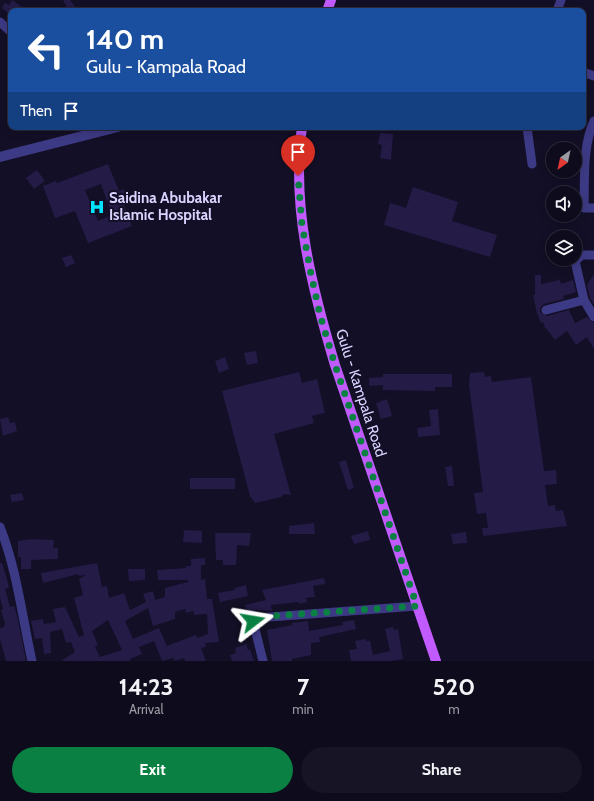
<!DOCTYPE html>
<style>
:root{--surface:#0e0b1c;--page:#171425;--text:#f1f3f6;--muted:#9b9ba3;--line:#2e2b3b;--accent:#0b8043}
body{margin:0;font-family:Cabin,sans-serif;background:var(--page);color:var(--text);height:100vh;display:flex;flex-direction:column;font-size:15px;white-space:nowrap}
*{box-sizing:border-box;margin:0}
p{font-size:13px;color:var(--muted)}
.icon{flex:none;width:22px;height:22px;fill:none;stroke:currentColor;stroke-width:2;stroke-linecap:round;stroke-linejoin:round}
.map{position:relative;height:661px;overflow:hidden}
.side{display:flex;flex-direction:column;background:var(--surface);flex:1}
.side>*{flex:none}
.guide{position:absolute;left:8px;top:8px;width:578px;height:122px;border-radius:8px;box-shadow:0 2px 10px #0003,0 0 0 1px var(--line);background:#1a4fa0;color:#fff;overflow:hidden}
.needle{width:26px;rotate:213deg}
.tools{position:absolute;left:546px;top:142px;display:grid;gap:8px}
.tools a{display:grid;place-items:center;width:36px;height:36px;border-radius:50%;background:var(--surface);box-shadow:0 2px 10px #0003,0 0 0 1px var(--line);font-size:20px}
.pin{position:absolute;display:grid;place-items:center;width:34px;height:34px;color:#fff;margin:-41px -17px;border-radius:50% 50% 50% 0;rotate:-45deg;box-shadow:0 0 4px #0007}
.pin .icon{rotate:45deg}
.me{position:absolute;width:44px;margin:-22px;rotate:76deg;stroke-linejoin:round;filter:drop-shadow(0 0 3px #0008)}
.turn{display:flex;align-items:center;gap:14px;height:84px;padding:0 12px;font-size:18px}
.turn .icon{width:52px;height:52px;stroke-width:2.5}
.turn b{display:block;font-size:28px;line-height:34px}
.then{display:flex;align-items:center;height:38px;padding:0 12px;background:#0003;gap:8px;font-size:15px}
.eta{display:flex;justify-content:space-evenly;align-items:center;height:68px;text-align:center}
.eta b{font-size:24px;font-weight:700;line-height:28px}
.action{display:flex;gap:8px;margin-top:auto;padding:8px 12px}
.action a{flex:1;height:46px;border-radius:24px;background:var(--accent);color:#fff;font-size:16px;font-weight:700;line-height:46px;text-align:center}
.action a+a{background:var(--page);color:var(--text)}
.map>svg:first-child{display:block}
.building{fill:#241b47;fill-rule:evenodd}
.lines{fill:none;stroke-linecap:round;stroke-linejoin:round}
.minor{stroke:#3d3a85;stroke-width:9}
.tertiary{stroke:#3d3a85;stroke-width:10}
.primary{stroke:#c25bff;stroke-width:10}
.route{stroke:#0b8043;stroke-width:7;stroke-dasharray:0 12.6}
.labels{text-anchor:middle;stroke-width:4;stroke-linejoin:round;paint-order:stroke}
.poi-label{font-size:15px;font-weight:bold;fill:#d9d4ff;stroke:#130f26;text-anchor:start}
.street-label{font-size:15px;fill:#d9d4ff;stroke:#130f26}
</style>
<div class="map">
<svg width="594" height="661" viewBox="0 0 594 661">
<rect width="100%" height="100%" fill="#130f26"/>
<path class="building" d="M 12,0 L 28,11 L 11,11 L 11,15 L 2,8 L 5,3 L 9,5 Z
M 63,0 L 70,0 L 78,11 L 69,11 Z
M 380,133 L 393,134 L 391,160 L 380,158 L 382,145 L 378,144 Z
M 108,164 L 119,191 L 124,189 L 126,195 L 121,197 L 132,226 L 88,243 L 75,211 L 55,218 L 43,186 L 56,181 L 57,183 ZM 101,184 L 112,215 L 98,221 L 85,190 Z
M 37,170 L 45,181 L 34,189 L 26,178 Z
M 413,187 L 458,202 L 452,221 L 497,235 L 490,257 L 384,225 L 390,203 L 406,208 Z
M 71,255 L 75,263 L 66,267 L 62,258 Z
M 594,274 L 594,305 L 590,298 L 587,285 Z
M 535,275 L 541,275 L 541,284 L 560,280 L 561,284 L 573,280 L 576,292 L 563,296 L 564,299 L 544,304 L 540,308 L 540,312 L 547,316 L 569,310 L 575,323 L 587,317 L 594,323 L 594,349 L 587,337 L 576,345 L 567,331 L 555,340 L 546,328 L 545,328 L 543,322 L 541,323 L 537,313 L 533,295 L 535,295 Z
M 256,351 L 258,363 L 247,365 L 244,353 Z
M 225,357 L 229,369 L 219,373 L 215,361 Z
M 299,372 L 302,383 L 317,379 L 325,413 L 312,416 L 314,423 L 274,434 L 291,495 L 284,494 L 281,497 L 255,503 L 250,496 L 222,391 Z
M 484,372 L 485,377 L 491,376 L 492,382 L 531,377 L 544,471 L 556,470 L 557,484 L 545,485 L 548,506 L 555,505 L 556,511 L 563,510 L 567,526 L 483,536 L 482,528 L 488,528 L 486,513 L 477,514 L 474,493 L 483,492 L 469,385 L 470,373 Z
M 383,374 L 452,374 L 452,387 L 435,387 L 435,391 L 383,390 L 383,385 L 369,386 L 369,378 L 383,377 Z
M 387,399 L 392,416 L 381,419 L 376,403 Z
M 438,409 L 440,435 L 418,437 L 417,428 L 431,426 L 429,410 Z
M 8,417 L 10,423 L 15,422 L 17,431 L 3,436 L 0,419 Z
M 346,460 L 354,488 L 348,490 L 339,462 Z
M 452,466 L 454,486 L 448,486 L 445,467 Z
M 190,478 L 235,478 L 235,489 L 190,489 Z
M 22,493 L 24,500 L 12,502 L 10,495 Z
M 314,523 L 315,534 L 289,534 L 289,526 Z
M 184,530 L 202,531 L 202,543 L 183,542 Z
M 368,531 L 370,540 L 354,544 L 351,536 Z
M 466,532 L 467,543 L 453,544 L 451,534 Z
M 215,533 L 251,533 L 249,546 L 237,545 L 236,565 L 223,565 L 223,560 L 216,560 Z
M 32,539 L 54,540 L 53,548 L 58,548 L 58,559 L 31,560 L 31,569 L 21,569 L 21,557 L 18,557 L 18,541 Z
M 205,558 L 205,565 L 201,565 L 201,580 L 205,579 L 207,599 L 212,599 L 219,642 L 205,643 L 206,647 L 201,648 L 206,661 L 185,661 L 184,658 L 175,661 L 173,658 L 162,661 L 154,641 L 139,647 L 142,654 L 130,659 L 130,661 L 61,661 L 75,652 L 71,642 L 66,643 L 62,629 L 50,632 L 51,653 L 44,654 L 42,638 L 35,639 L 31,621 L 43,619 L 44,624 L 56,622 L 53,609 L 65,607 L 79,637 L 84,635 L 74,598 L 83,595 L 79,579 L 86,575 L 78,576 L 78,574 L 43,583 L 41,573 L 97,563 L 102,587 L 107,586 L 109,598 L 124,593 L 130,610 L 146,602 L 143,594 L 153,591 L 155,600 L 165,597 L 165,588 L 188,582 L 188,580 L 158,580 L 157,570 L 186,568 L 186,566 L 191,566 L 191,559 ZM 148,608 L 153,626 L 175,619 L 175,612 L 185,609 L 186,613 L 194,611 L 194,615 L 207,614 L 208,634 L 197,638 L 196,635 L 167,646 L 159,628 L 133,639 L 125,621 ZM 108,620 L 122,650 L 100,657 L 95,647 L 98,645 L 92,631 Z
M 0,563 L 2,563 L 7,579 L 9,588 L 5,589 L 10,607 L 14,606 L 17,615 L 26,661 L 6,661 L 0,639 L 0,628 L 4,627 L 5,623 L 1,610 L 3,609 L 0,598 Z
M 128,569 L 145,569 L 145,580 L 129,581 Z
M 324,578 L 325,584 L 313,586 L 315,597 L 306,598 L 307,602 L 299,604 L 299,602 L 271,605 L 272,611 L 256,610 L 247,612 L 245,605 L 266,600 L 262,590 Z
M 246,585 L 248,596 L 220,602 L 218,593 L 235,590 L 235,588 Z
M 354,620 L 356,629 L 319,637 L 320,642 L 311,643 L 311,655 L 292,659 L 292,661 L 272,661 L 267,630 L 292,625 L 292,623 L 308,621 L 309,631 L 343,625 L 342,622 Z
M 393,627 L 394,630 L 398,629 L 403,659 L 391,661 L 351,661 L 349,650 L 357,649 L 355,641 L 366,639 L 366,641 L 370,641 L 373,655 L 390,651 L 385,629 Z
M 246,644 L 248,650 L 250,649 L 254,661 L 232,661 L 230,655 L 236,653 L 235,648 Z"/>
<g class="lines">
<path class="minor" d="M 557,11 L 561,0
M 0,22 L 11,32
M 583,72 L 594,76
M 594,121 C 582,147 585,179 584,208 L 594,208
M 527,127 L 532,164
M 584,300 L 594,317
M 546,310 L 584,300 L 575,261 L 582,255 L 594,255
M 0,527 C 17,570 22,616 32,661
M 263,661 L 253,621 L 256,618 L 417,606"/>
<path class="tertiary" d="M 0,157 L 118,127"/>
<path class="primary" d="M 327,11 L 331,0
M 302,127 C 291,207 312,288 335,365 L 436,661"/>
</g>
<g class="lines">
<path class="route" d="M 253,621 L 257,617 L 417,606 L 335,365 L 320,315 L 311,274 L 302,225 L 298,176"/>
</g>
<defs>
<g id="hospital-bare" transform="scale(1.2)"><path d="M-5-5h3v3.5h4V-5h3V5h-3V1.5h-4V5h-3Z" fill="#00e5ff" stroke="#130f26" stroke-width="2.5" paint-order="stroke"/></g>
</defs>
<g fill-rule="evenodd">
<use href="#hospital-bare" x="97" y="207"/>
</g>
<g class="labels">
<g class="poi-label">
<text x="109" y="203">Saidina Abubakar<tspan x="109" dy="17">Islamic Hospital</tspan></text>
</g>
<g class="street-label">
<text transform="translate(361 393) rotate(72)" y="5">Gulu - Kampala Road</text>
</g>
</g>
</svg>
<div class="tools">
<a><svg class="needle" viewBox="-14 -14 28 28"><path d="M0-13l5 13h-10z" fill="#e53935"/><path d="M0 13l5-13h-10z" fill="#9b9ba3"/></svg></a>
<a><svg class="icon" aria-label="sound" viewBox="0 0 24 24"><path d="M4 9h4l5-4v14l-5-4H4zM17 9q2 3 0 6"/></svg></a>
<a><svg class="icon" aria-label="layers" viewBox="0 0 24 24"><path d="M12 4l9 5-9 5-9-5zM3 14l9 5 9-5"/></svg></a>
</div>
<div class="pin" style="left:298px;top:176px;background:#d93025"><svg class="icon" aria-label="arrive" viewBox="0 0 24 24"><path d="M6 21V4h12l-3 4 3 4H6"/></svg></div>
<svg class="me" style="left:253px;top:621px" viewBox="-20 -20 40 40"><path d="M0-17L14 15 0 8-14 15z" fill="#0b8043" stroke="#fff" stroke-width="4"/></svg>
<div class="guide">
<div class="turn"><svg class="icon" aria-label="left" viewBox="0 0 24 24"><path d="M17 20v-9H6M10 6l-5 5 5 5"/></svg><div><b>140 m</b>Gulu - Kampala Road</div></div>
<div class="then">Then<svg class="icon" aria-label="arrive" viewBox="0 0 24 24"><path d="M6 21V4h12l-3 4 3 4H6"/></svg></div>
</div>
</div>
<section class="side">
<div class="eta">
<div><b>14:23</b><p>Arrival</p></div>
<div><b>7</b><p>min</p></div>
<div><b>520</b><p>m</p></div>
</div>
<div class="action"><a>Exit</a><a>Share</a></div>
</section>
